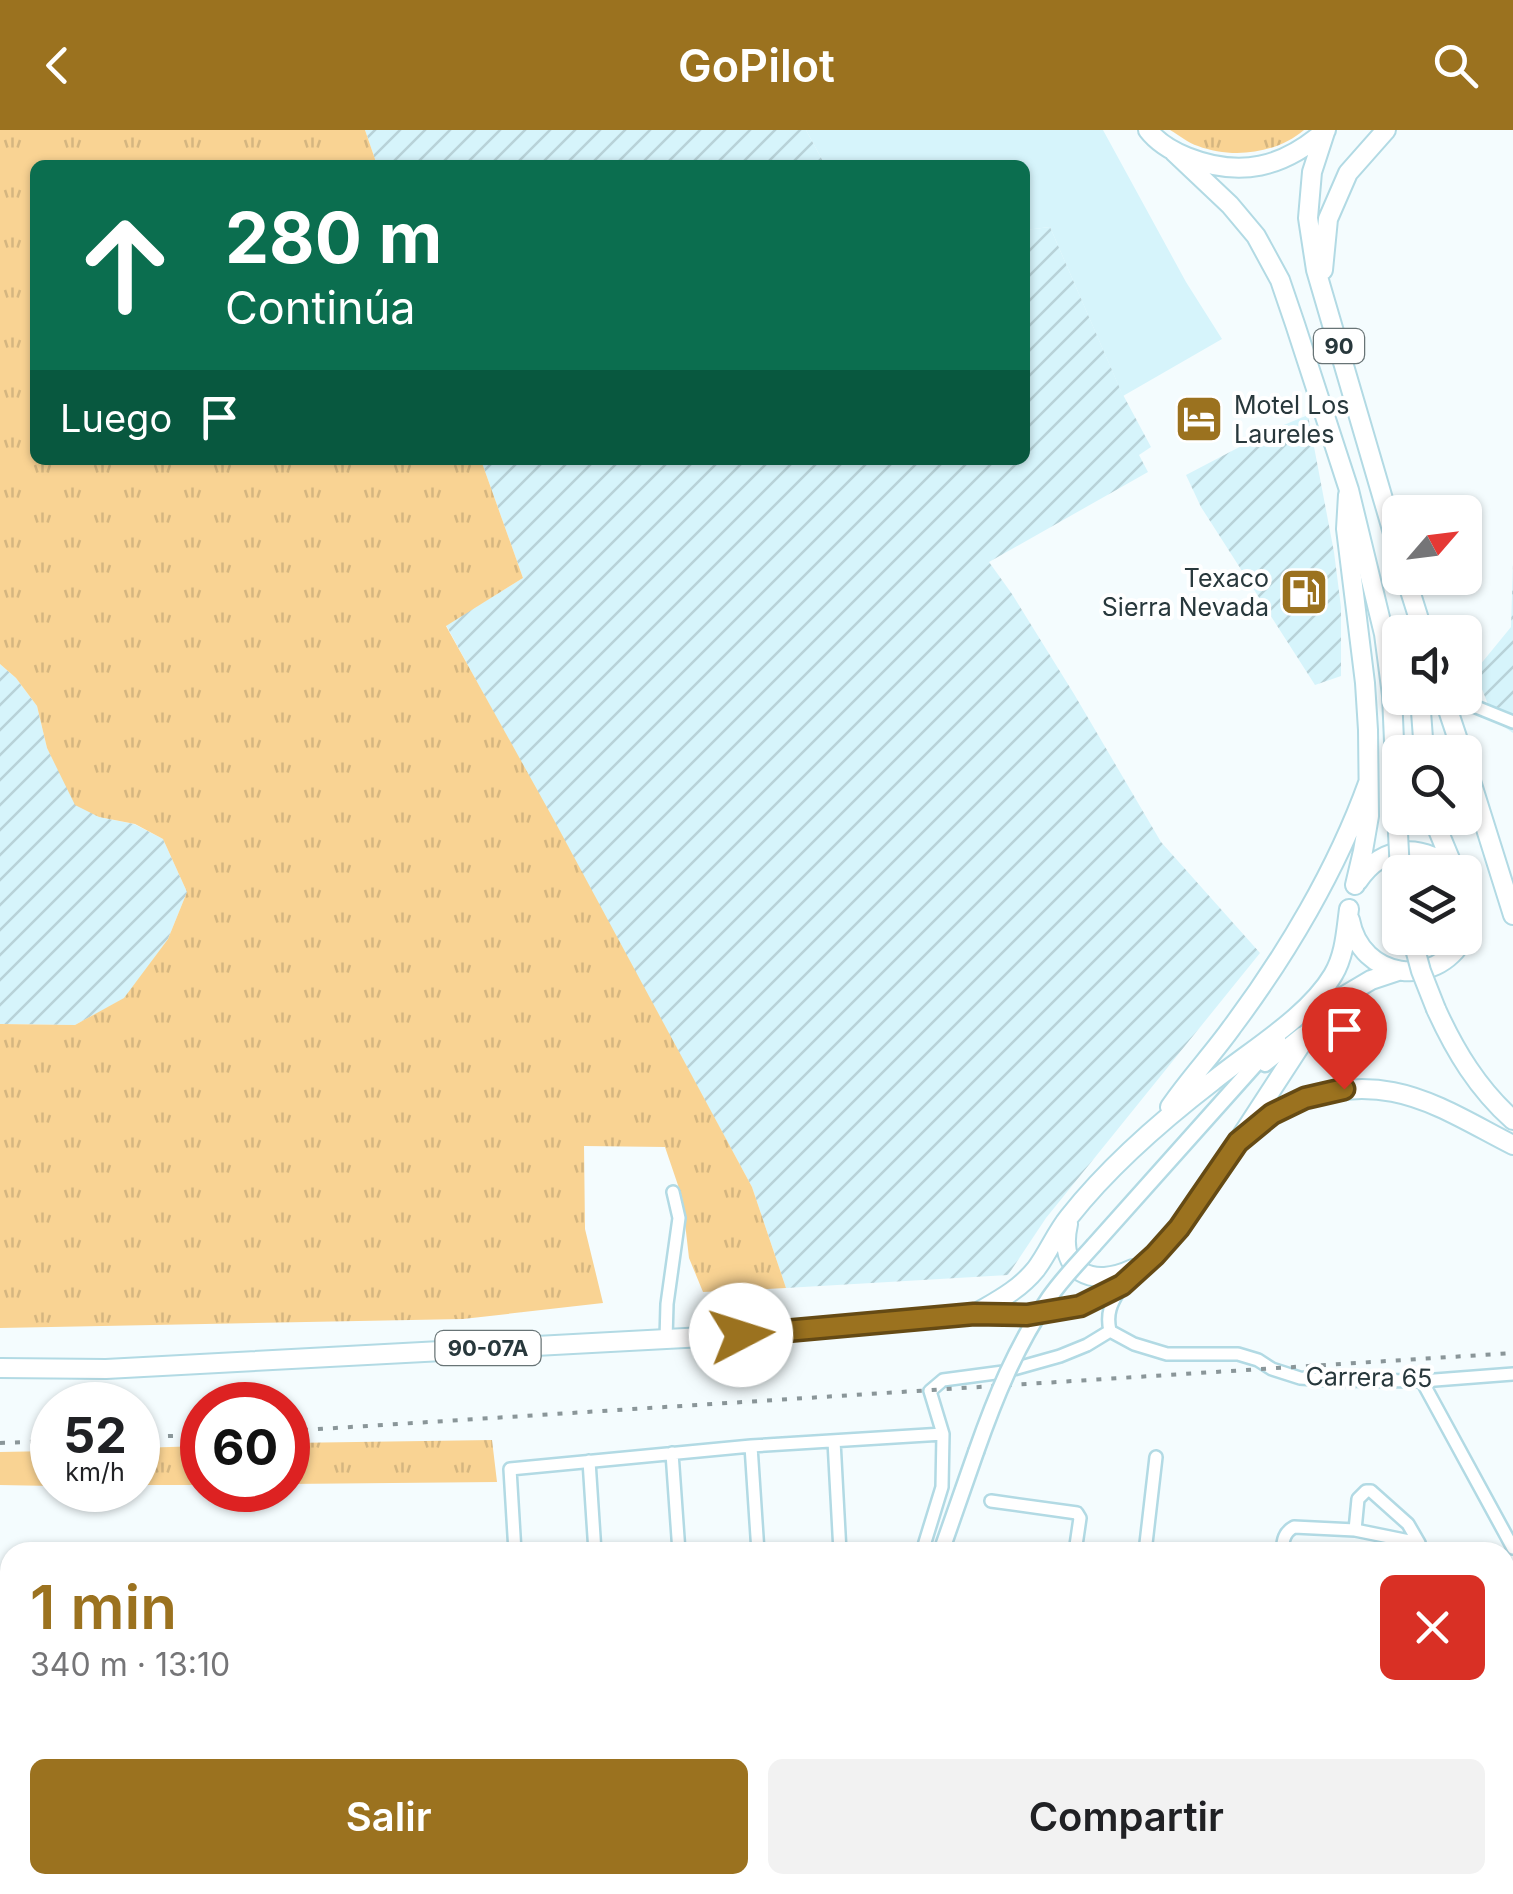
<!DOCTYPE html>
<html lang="es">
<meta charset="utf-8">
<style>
:root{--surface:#fff;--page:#f2f2f2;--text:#202124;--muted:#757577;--accent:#9b721f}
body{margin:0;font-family:Inter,sans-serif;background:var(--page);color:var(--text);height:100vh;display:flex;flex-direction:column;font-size:38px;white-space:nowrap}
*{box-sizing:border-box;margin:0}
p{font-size:32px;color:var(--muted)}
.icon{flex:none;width:55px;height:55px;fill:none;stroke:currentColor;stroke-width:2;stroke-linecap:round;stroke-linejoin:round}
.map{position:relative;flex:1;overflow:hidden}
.drawer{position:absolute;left:0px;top:1412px;width:1515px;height:352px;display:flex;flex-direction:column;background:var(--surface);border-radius:30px 30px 0 0;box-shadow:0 2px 8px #0004}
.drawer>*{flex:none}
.banner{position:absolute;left:30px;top:30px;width:1000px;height:305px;border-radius:15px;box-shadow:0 2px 8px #0004;background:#0b6e4f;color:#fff;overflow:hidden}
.needle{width:65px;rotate:62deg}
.tools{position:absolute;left:1382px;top:365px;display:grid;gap:20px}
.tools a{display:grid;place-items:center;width:100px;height:100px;border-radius:15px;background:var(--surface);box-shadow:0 2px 8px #0004;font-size:50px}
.speed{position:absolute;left:30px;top:1252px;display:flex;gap:20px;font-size:50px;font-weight:700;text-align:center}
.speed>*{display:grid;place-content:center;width:130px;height:130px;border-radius:50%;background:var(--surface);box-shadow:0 2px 8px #0004;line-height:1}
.speed small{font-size:25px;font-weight:400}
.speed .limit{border:15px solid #d22;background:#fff;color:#111}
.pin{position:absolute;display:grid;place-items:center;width:85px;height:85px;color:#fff;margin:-102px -42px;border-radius:50% 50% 50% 0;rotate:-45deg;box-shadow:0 0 10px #0007}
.pin .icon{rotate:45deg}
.me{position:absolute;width:110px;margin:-55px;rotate:85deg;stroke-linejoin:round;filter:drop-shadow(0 0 8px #0008)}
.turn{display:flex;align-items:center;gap:35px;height:210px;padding:0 30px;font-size:45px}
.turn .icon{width:130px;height:130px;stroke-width:2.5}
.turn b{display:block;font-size:70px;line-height:85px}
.then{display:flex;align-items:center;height:95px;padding:0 30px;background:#0003;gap:20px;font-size:38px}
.round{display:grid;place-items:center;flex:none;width:105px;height:105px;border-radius:15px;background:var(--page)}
.overview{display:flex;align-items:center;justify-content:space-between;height:170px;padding:0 30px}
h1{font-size:60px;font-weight:600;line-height:75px;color:var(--accent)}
.cta{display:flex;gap:20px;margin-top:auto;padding:20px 30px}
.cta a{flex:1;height:115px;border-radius:15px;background:var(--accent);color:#fff;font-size:40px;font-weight:600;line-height:115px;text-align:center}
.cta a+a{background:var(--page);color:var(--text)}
header{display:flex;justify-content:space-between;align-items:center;height:130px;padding:0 30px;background:var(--accent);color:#fff;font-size:45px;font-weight:600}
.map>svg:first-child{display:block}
.built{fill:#d6f4fb}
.industrial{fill:url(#industrial-furrows)}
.grass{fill:url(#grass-tufts)}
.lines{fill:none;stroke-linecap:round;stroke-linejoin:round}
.minor-casing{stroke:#b2dae4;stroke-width:16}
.tertiary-casing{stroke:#b2dae4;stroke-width:19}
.primary-casing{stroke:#b2dae4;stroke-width:22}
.trunk-casing{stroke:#b2dae4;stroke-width:22}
.minor{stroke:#fff;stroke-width:11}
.tertiary{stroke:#fff;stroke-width:14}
.primary{stroke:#fff;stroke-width:18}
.trunk{stroke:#fff;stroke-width:18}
.rail{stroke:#8a9699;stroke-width:4;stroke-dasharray:5 10;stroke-linecap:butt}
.tertiary-bridge-casing{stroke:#b2dae4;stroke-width:19;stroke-linecap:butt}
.trunk-bridge-casing{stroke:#b2dae4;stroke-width:22;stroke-linecap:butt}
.tertiary-bridge{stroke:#fff;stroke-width:14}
.trunk-bridge{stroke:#fff;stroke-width:18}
.route-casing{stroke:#654a14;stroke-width:25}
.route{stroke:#9b721f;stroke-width:18}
.labels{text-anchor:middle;stroke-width:8;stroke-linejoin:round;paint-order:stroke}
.shield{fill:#fff;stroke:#687476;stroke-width:2.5}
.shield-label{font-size:22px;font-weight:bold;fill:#28383c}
.poi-label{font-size:25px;fill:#28383c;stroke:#fff;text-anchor:start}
.street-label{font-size:25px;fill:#28383c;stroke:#fff}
</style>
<header><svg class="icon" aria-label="back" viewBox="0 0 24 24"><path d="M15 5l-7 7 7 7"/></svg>GoPilot<svg class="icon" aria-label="search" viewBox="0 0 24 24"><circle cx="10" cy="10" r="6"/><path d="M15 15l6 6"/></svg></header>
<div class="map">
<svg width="1513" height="1764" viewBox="0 0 1513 1764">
<defs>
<pattern id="industrial-furrows" width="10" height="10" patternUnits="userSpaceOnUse" patternTransform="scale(2.5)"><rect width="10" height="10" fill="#d6f4fb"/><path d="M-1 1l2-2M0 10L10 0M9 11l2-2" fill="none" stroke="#b8d2d8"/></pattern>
<pattern id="grass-tufts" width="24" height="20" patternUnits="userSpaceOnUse" patternTransform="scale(2.5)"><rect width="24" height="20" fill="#f9d393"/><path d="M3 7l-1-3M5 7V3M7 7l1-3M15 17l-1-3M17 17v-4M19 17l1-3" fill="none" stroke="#d5b680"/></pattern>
</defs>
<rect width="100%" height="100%" fill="#f4fcfe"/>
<path class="built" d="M 806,0 L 1103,0 L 1186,152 L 1222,209 L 1123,266 L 1050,97 L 1025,100 L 1025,35 L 825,35 Z"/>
<path class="industrial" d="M 365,0 L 806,0 L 825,35 L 377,35 Z
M 1050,97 L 1121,261 L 1151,317 L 1139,325 L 1148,342 L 989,432 L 1012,464 L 1074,564 L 1161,712 L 1260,823 L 1046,1088 L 1008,1145 L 786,1158 L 752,1057 L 446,495 L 523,448 L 481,330 L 1025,330 L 1025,100 Z
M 1308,285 L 1334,422 L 1341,477 L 1341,546 L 1315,555 L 1201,377 L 1186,345 L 1274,299 Z
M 1513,433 L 1513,603 L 1494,590 L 1475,541 L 1511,497 Z
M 0,534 L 16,548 L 37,576 L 47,618 L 61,645 L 99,687 L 134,694 L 163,709 L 187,762 L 168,809 L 125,868 L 75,895 L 0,894 Z"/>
<path class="grass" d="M 0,0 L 365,0 L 377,35 L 35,35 L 35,330 L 481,330 L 523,448 L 446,496 L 554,690 L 752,1057 L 786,1158 L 703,1162 L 689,1128 L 682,1067 L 665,1017 L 584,1016 L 585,1099 L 603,1173 L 463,1189 L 0,1198 L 0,894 L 75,895 L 124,868 L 168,809 L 187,762 L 163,709 L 135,694 L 99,687 L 75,675 L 47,618 L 37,576 L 16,548 L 0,534 Z
M 1170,0 L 1304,0 C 1276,24 1232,29 1198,16 C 1188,13 1179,5 1170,0 Z
M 492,1310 L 497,1352 L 288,1354 L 288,1313 Z
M 202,1316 L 202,1355 L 138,1355 L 138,1318 Z
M 52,1321 L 52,1356 L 0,1355 L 0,1322 Z"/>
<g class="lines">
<g class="minor-casing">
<path id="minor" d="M 1454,568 L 1513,592
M 1110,1201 C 1106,1183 1111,1174 1120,1159
M 666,1209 L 667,1174 L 679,1088 L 673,1062
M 1422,1251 L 1513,1418
M 834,1311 L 840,1422
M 751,1316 L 758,1422
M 672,1323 L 679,1422
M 589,1331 L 595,1422
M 991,1371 L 1077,1383 L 1080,1388 L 1075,1422
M 1355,1400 L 1358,1369 L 1366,1361 L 1371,1361 L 1408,1394 L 1419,1413
M 515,1422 L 510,1339 L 751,1316 L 943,1304
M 922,1422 L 942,1357 L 943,1304 L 930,1261 L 943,1250 L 1003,1242 L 1060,1226 L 1087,1215 L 1110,1201 L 1134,1214 L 1167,1224 L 1238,1224 L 1258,1230 L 1272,1239 L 1300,1248 L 1328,1250 L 1422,1251 L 1513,1244
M 1145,1422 L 1156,1327
M 1282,1422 C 1283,1412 1283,1403 1294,1397 L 1355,1400 L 1419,1413
M 1505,1640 L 1513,1643
M 664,1755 L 666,1764
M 998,1764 L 999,1755
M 1211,1764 L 1224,1755"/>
</g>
<g class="tertiary-casing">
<path id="tertiary" d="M 1265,934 L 1303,904
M 1094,1115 L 1278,909
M 941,1422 L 976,1322
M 0,1759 L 30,1764
M 256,1764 L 307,1755"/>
</g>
<g class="primary-casing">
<path id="primary" d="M 1348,365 L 1346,399 L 1365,553 L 1368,600 L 1369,686 L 1363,721 L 1355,755
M 1420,568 L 1424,622
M 1433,688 L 1455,741
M 1358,751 C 1384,713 1423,713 1456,742
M 1465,757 C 1470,774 1471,788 1465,804
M 1350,790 C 1361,849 1435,860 1464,808
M 1170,977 C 1189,949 1212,925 1232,897 C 1286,825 1337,739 1368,653
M 1068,1094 C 1057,1143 1093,1158 1133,1139
M 975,1184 C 997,1171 1019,1160 1036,1139 C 1048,1123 1056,1103 1069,1087 C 1110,1035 1161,991 1213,951 C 1251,920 1308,887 1333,845 C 1345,825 1346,801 1349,779
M 0,1238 L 106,1239 L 741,1205 L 974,1184 L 1027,1185 L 1080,1176 L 1122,1155 L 1155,1125 L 1179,1098 L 1205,1062 L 1313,896 L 1344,866 L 1371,850 L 1398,841"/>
</g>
<g class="trunk-casing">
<path id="trunk" d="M 1148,0 C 1158,13 1172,21 1187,27 C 1240,48 1283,38 1326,0
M 1325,2 L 1312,42 L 1308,88 L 1316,140 L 1400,427
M 1174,22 L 1230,75 L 1256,106 L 1280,150 L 1295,194 L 1349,360 L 1384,504 L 1392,565 L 1398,703
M 1323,140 L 1328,89 L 1348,43 L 1386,0
M 1406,448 L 1423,502
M 1444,568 L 1462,622
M 1465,632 L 1513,785
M 1436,879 C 1455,921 1478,959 1513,990
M 1238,1012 C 1249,1003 1261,991 1274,983 C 1307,962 1354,954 1393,962 C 1435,970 1475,996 1513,1015"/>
</g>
<use href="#minor" class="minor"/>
<use href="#tertiary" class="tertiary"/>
<use href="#primary" class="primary"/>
<use href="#trunk" class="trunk"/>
<path class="rail" d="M 288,1301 L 1513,1223
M 138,1307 L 202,1305
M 0,1313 L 52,1311"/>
<g class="tertiary-bridge-casing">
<path id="tertiary-bridge" d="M 976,1322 C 995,1268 1016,1216 1049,1168 C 1062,1149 1078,1133 1094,1115"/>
</g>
<g class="trunk-bridge-casing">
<path id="trunk-bridge" d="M 1398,703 L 1400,742
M 1412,808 L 1421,841 L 1436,879"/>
</g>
<use href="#tertiary-bridge" class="tertiary-bridge"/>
<use href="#trunk-bridge" class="trunk-bridge"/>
</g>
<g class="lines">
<g class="route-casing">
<path id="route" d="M 741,1205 L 974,1184 L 1027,1185 L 1080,1176 L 1122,1155 L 1155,1125 L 1179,1098 L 1238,1012 L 1272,984 L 1305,968 L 1344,959"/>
</g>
<use href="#route" class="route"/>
</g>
<defs>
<g id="hotel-square" transform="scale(2.5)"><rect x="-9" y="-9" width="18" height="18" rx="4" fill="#9b721f" stroke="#fff"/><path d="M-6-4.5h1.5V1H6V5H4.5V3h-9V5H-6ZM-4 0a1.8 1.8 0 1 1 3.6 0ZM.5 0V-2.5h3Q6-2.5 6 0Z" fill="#fff"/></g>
<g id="fuel-square" transform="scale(2.5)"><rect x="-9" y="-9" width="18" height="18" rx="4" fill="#9b721f" stroke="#fff"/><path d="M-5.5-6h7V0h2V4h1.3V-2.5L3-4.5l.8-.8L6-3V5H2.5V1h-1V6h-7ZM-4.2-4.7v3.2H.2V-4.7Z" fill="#fff"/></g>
</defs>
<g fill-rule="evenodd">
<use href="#hotel-square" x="1199" y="289"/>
<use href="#fuel-square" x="1304" y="462"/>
</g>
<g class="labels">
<g class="shield">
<rect x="1314" y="199" width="50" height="34" rx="8"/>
<rect x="435.5" y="1201" width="105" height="34" rx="8"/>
</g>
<g class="shield-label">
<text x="1339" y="224">90</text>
<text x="488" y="1226">90-07A</text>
</g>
<g class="poi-label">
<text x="1234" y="284">Motel Los<tspan x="1234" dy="29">Laureles</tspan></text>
<text x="1269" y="457" text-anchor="end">Texaco<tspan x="1269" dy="29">Sierra Nevada</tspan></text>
</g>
<g class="street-label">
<text transform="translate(1369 1247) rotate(1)" y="9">Carrera 65</text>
</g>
</g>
</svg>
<div class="tools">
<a><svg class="needle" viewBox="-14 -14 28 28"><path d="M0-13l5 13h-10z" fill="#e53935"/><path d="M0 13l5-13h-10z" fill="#757577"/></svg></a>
<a><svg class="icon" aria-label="sound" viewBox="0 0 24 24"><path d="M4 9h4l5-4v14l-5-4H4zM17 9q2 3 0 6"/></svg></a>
<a><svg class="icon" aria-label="search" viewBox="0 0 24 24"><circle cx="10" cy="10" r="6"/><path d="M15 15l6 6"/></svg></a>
<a><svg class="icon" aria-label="layers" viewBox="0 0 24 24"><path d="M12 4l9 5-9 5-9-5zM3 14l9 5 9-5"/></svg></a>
</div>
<div class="speed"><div>52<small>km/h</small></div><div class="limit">60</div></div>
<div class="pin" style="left:1344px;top:959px;background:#d93025"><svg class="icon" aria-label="arrive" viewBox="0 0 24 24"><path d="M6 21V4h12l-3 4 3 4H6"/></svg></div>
<svg class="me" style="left:741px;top:1205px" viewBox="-20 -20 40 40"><circle r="19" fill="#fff"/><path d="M0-13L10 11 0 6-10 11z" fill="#9b721f"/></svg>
<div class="banner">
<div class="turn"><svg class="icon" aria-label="ahead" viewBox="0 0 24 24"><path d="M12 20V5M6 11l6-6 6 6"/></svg><div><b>280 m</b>Continúa</div></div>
<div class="then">Luego<svg class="icon" aria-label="arrive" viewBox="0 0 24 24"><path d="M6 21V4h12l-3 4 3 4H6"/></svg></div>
</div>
<section class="drawer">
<div class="overview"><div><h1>1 min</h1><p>340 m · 13:10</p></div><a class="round" style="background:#d93025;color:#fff"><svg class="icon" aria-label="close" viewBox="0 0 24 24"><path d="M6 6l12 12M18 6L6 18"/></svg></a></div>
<div class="cta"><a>Salir</a><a>Compartir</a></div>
</section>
</div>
